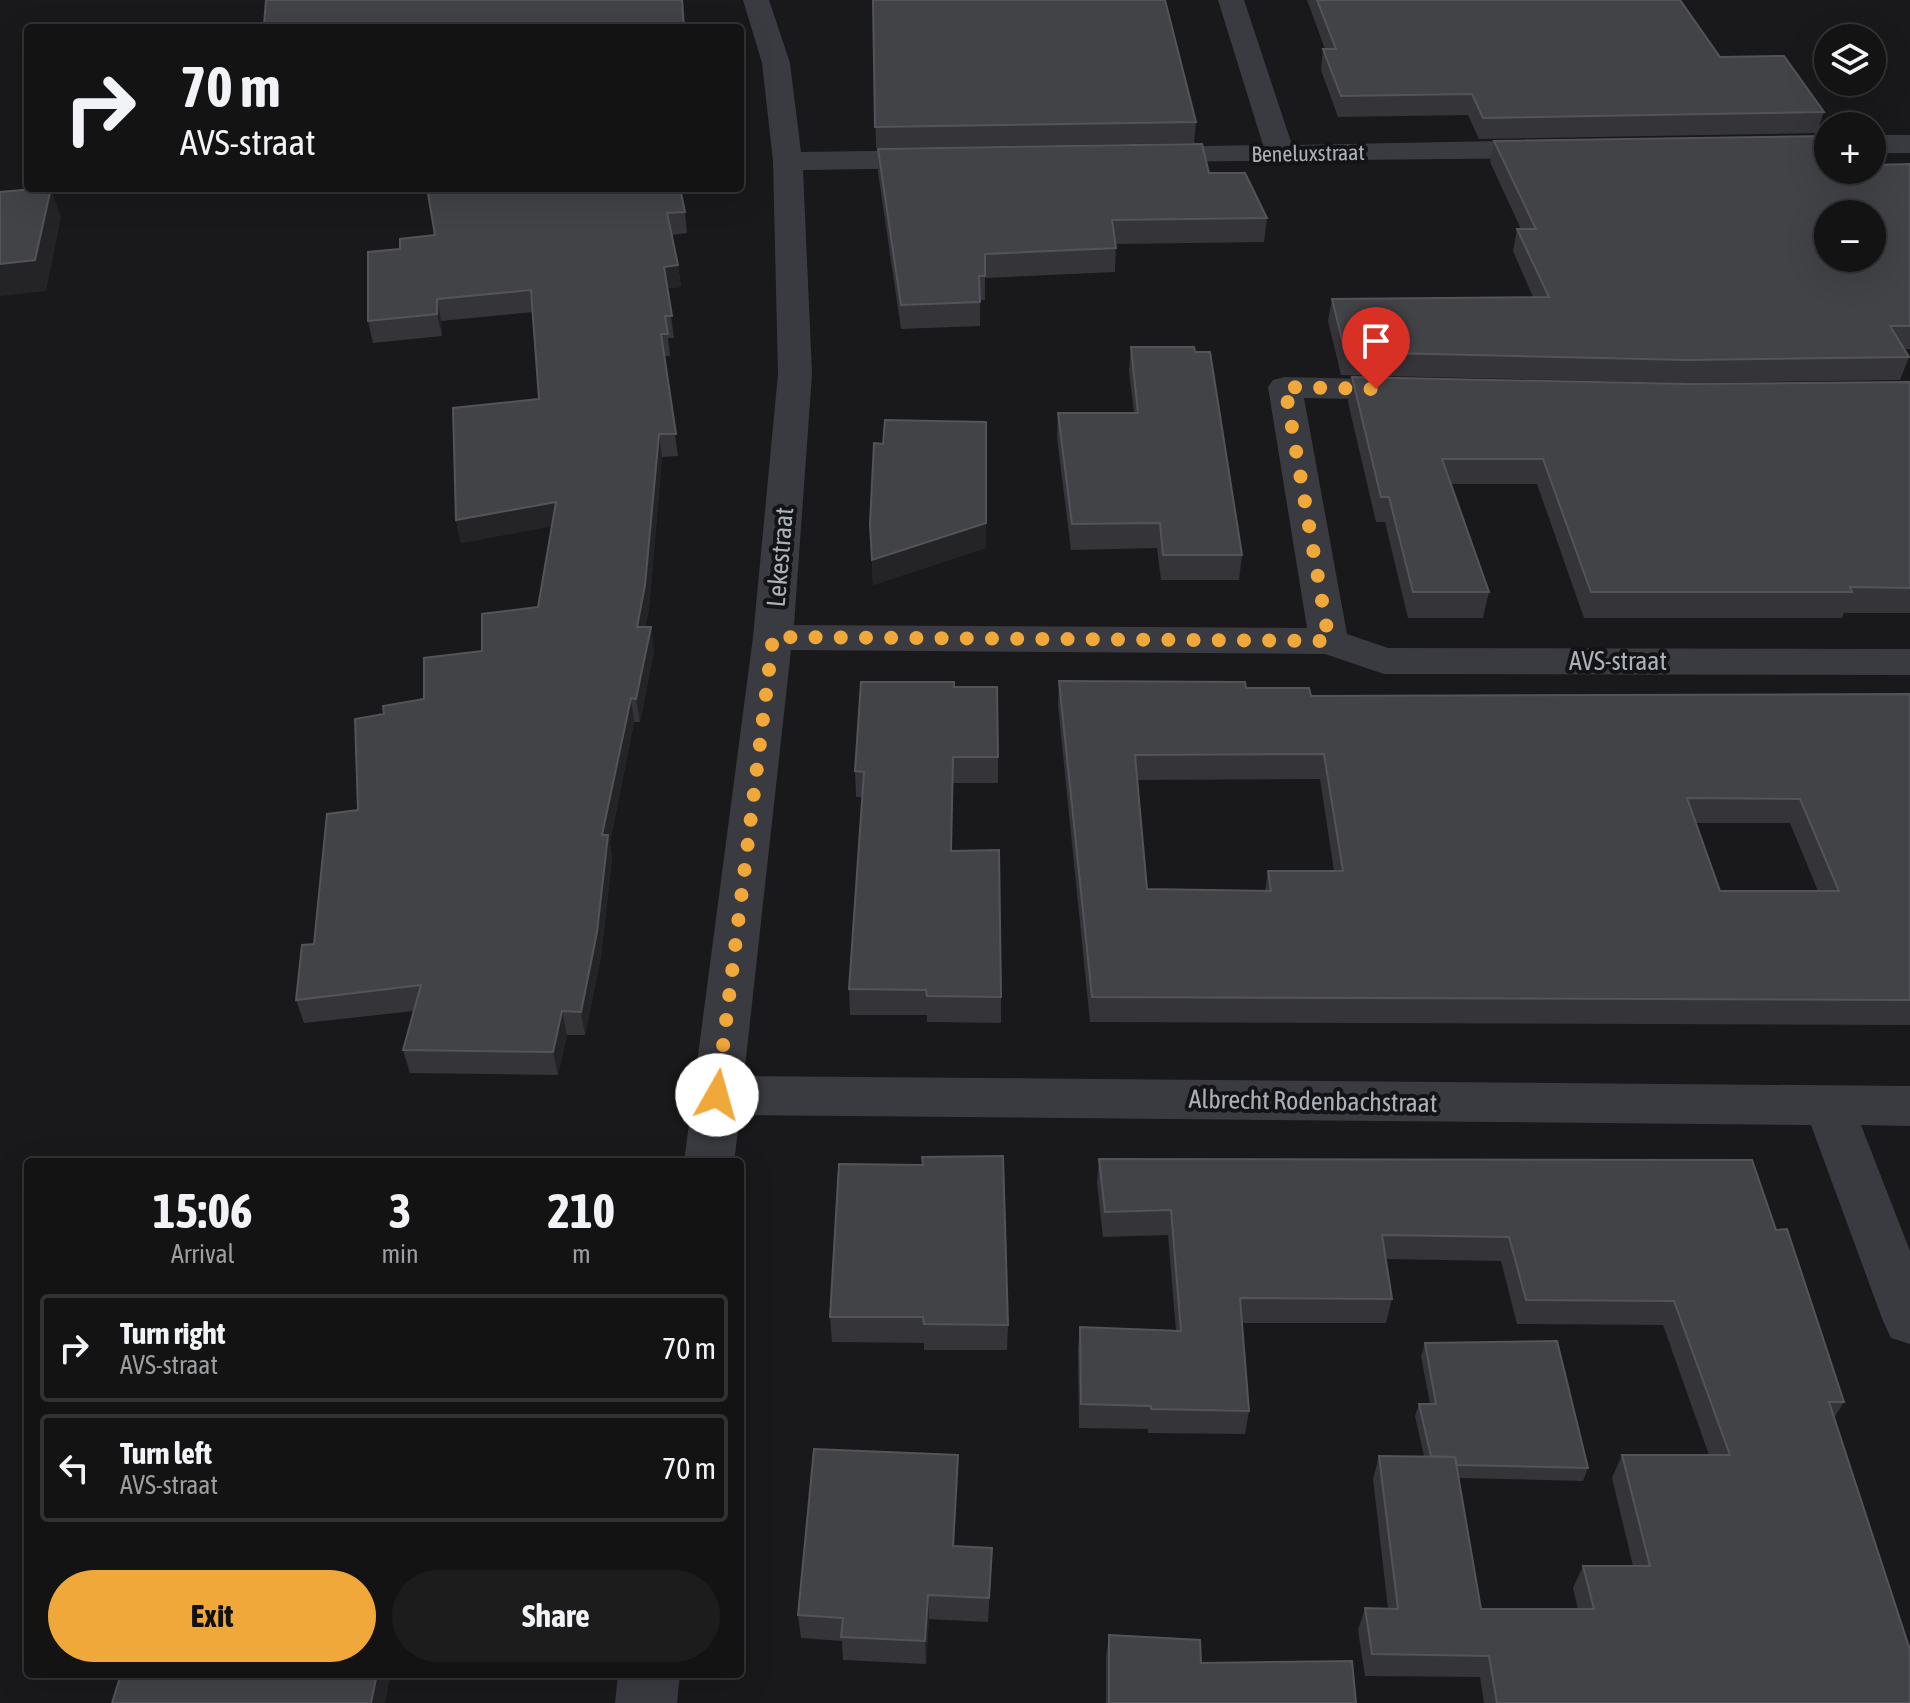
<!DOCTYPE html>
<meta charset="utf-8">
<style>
:root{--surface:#131314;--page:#1c1c1d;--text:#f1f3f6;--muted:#9d9ea0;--line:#323234;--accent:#f1a83b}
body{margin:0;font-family:"Asap Condensed",sans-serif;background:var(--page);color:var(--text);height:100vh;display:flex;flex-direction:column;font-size:30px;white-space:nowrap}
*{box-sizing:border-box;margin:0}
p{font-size:26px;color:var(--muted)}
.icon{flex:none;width:44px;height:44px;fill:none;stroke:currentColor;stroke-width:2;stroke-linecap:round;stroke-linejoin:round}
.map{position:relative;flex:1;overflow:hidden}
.sheet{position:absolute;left:24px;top:1158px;width:720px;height:520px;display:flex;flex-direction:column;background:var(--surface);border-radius:8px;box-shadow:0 8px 32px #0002,0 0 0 2px var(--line)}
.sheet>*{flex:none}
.top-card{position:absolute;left:24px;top:24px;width:720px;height:168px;border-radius:8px;box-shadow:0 8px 32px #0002,0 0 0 2px var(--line);background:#131314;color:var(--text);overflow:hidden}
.tools{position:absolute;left:1814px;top:24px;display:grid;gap:16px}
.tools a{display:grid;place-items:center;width:72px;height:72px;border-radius:50%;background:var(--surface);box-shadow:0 8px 32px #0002,0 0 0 2px var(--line);font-size:40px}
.pin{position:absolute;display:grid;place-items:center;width:68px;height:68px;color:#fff;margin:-82px -34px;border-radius:50% 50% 50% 0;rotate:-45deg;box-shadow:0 0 8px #0007}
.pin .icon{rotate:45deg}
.me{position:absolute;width:88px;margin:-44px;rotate:7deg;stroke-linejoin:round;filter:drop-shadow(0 0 6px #0008)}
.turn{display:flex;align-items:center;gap:28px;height:168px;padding:0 24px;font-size:36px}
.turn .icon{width:104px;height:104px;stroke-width:2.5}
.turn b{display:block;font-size:56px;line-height:68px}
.eta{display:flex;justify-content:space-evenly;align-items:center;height:136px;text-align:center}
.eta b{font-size:48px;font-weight:700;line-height:56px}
.cta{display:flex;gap:16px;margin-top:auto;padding:16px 24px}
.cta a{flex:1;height:92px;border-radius:48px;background:var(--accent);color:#111;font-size:32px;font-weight:700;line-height:92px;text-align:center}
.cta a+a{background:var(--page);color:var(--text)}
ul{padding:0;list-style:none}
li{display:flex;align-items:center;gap:24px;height:108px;margin:0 16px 12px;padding:0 8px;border:4px solid var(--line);border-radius:8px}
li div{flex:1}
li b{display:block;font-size:30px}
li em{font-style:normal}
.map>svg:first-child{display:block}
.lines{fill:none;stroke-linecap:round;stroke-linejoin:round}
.street{fill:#3a3b40;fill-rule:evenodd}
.wall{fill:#353539;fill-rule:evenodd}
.shaded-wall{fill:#242427}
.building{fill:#424347;stroke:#525459;stroke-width:2;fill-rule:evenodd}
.route{stroke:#f1a83b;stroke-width:14;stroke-dasharray:0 25.2}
.labels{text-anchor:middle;stroke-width:8;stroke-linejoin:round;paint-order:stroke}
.far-street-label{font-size:22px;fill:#abb1ba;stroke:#141416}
.street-label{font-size:26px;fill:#abb1ba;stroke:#141416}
</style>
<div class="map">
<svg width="1910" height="1703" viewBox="0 0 1910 1703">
<rect width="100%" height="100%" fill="#19191b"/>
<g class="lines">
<path class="street" d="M 743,0 L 769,0 L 790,63 L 801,152 L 938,150 L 948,153 L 953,159 L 948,165 L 938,168 L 803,170 L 812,374 L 794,625 L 1307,628 L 1268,387 L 1273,380 L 1285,377 L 1409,380 L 1421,383 L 1426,390 L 1421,397 L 1409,400 L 1304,398 L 1347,634 L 1388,648 L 1910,649 L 1910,675 L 1384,674 L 1325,654 L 791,650 L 744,1076 L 1910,1086 L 1910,1126 L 1861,1125 L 1910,1251 L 1910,1344 L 1891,1338 L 1883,1321 L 1811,1125 L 740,1115 L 734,1162 L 684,1162 L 753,637 L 778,374 L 773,161 L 762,63 Z
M 1218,0 L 1244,0 L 1292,145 L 1554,140 L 1564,143 L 1568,149 L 1564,155 L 1554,158 L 1136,162 L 1131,156 L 1136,150 L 1146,147 L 1263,145 Z
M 1872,135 L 1910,135 L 1910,153 L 1872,153 Z
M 618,1674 L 680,1674 L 677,1703 L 615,1703 Z"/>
</g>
<path class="wall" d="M 683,0 L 685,28 L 265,28 L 264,25 Z
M 873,0 L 1196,122 L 1194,143 L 876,148 Z
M 1307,0 L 1680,0 L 1720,57 L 1824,112 L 1817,133 L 1479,139 L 1468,115 L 1338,117 L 1321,70 L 1323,49 L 1325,49 Z
M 1494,141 L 1828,170 L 1910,164 L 1910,349 L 1904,349 L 1909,357 L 1900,380 L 1680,383 L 1341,375 L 1328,321 L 1332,299 L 1533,297 L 1513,251 L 1517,229 L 1521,229 L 1490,162 Z
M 878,149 L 1209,173 L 1267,218 L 1264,242 L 1116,244 L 1115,272 L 985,278 L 985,300 L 980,300 L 980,326 L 901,329 L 878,172 Z
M 685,212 L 687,233 L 672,235 L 678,265 L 681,287 L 667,288 L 674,338 L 668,338 L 670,356 L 664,356 L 678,456 L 662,457 L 649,609 L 645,627 L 651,627 L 654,651 L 640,722 L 634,722 L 610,842 L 612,859 L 601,956 L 585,1035 L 567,1035 L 558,1075 L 410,1073 L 403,1050 L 414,1011 L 304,1023 L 296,1000 L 358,810 L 384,714 L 424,699 L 538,607 L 552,526 L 461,543 L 456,520 L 539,399 L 533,312 L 441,321 L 442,336 L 373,343 L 368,321 L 400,249 L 435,235 Z
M 1131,347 L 1242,555 L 1239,580 L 1161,580 L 1157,548 L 1071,550 L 1057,438 L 1058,413 L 1134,413 L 1129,371 Z
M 1352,377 L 1687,384 L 1910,382 L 1910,613 L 1844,613 L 1842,618 L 1584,618 L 1537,484 L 1451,484 L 1489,592 L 1483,618 L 1408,618 L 1385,522 L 1376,522 L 1348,402 Z
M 870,524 L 986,548 L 873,585 Z
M 1059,681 L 1246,688 L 1311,696 L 1910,694 L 1910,1025 L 1090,1022 L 1058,705 ZM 1320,779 L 1334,871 L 1268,871 L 1265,891 L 1147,889 L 1137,780 ZM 1696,823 L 1790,823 L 1818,891 L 1720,891 Z
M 954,687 L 998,757 L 998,783 L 953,783 L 951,851 L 1001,997 L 1001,1023 L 927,1022 L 927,1015 L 850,1015 L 849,989 L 862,797 L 856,797 L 855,771 Z
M 1099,1159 L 1776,1230 L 1844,1402 L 1834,1418 L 1910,1703 L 1484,1703 L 1480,1677 L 1365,1676 L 1358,1630 L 1365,1608 L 1388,1608 L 1373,1479 L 1379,1456 L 1424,1456 L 1415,1416 L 1419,1404 L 1430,1404 L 1421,1356 L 1425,1343 L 1588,1468 L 1583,1481 L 1459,1478 L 1481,1609 L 1578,1609 L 1573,1588 L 1583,1566 L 1633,1566 L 1612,1478 L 1622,1455 L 1709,1455 L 1663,1325 L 1517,1324 L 1501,1261 L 1386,1259 L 1392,1299 L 1386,1323 L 1242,1323 L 1249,1411 L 1245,1434 L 1148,1433 L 1148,1429 L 1079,1428 L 1078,1350 L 1080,1327 L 1176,1331 L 1168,1235 L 1103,1237 L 1097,1183 Z
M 839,1164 L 1008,1325 L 1007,1350 L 924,1350 L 924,1343 L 832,1342 L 830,1317 Z
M 958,1455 L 954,1546 L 991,1571 L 988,1622 L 929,1619 L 926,1664 L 843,1660 L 842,1641 L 801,1638 L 798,1615 Z
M 1109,1635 L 1201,1663 L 1356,1703 L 1106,1703 L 1106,1656 Z"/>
<path class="shaded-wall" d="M 51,188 L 61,218 L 46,291 L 0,296 L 0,264 Z
M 678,265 L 681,287 L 666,288 L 664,267 Z
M 437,299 L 441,321 L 442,336 L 437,314 Z
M 659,434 L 662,457 L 649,609 L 640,651 L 637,627 Z
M 556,502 L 560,525 L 461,543 L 456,520 Z
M 986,523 L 986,548 L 873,585 L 872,560 Z
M 651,627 L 654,651 L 640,722 L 636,699 Z
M 631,698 L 634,722 L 610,842 L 612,859 L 601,956 L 585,1035 L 581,1012 L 602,835 Z
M 562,1011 L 567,1035 L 558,1075 L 553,1052 Z
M 958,1455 L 958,1479 L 953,1569 L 953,1546 Z
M 928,1595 L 929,1619 L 926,1664 L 925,1641 Z
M 377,1674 L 391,1674 L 385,1703 L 371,1703 Z"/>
<path class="building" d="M 266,0 L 682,0 L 684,28 L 290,28 L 290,23 L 264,25 Z
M 873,0 L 1165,0 L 1196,122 L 875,127 Z
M 1317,0 L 1680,0 L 1720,57 L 1784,56 L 1824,112 L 1483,118 L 1472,94 L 1341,96 L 1323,49 L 1336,49 Z
M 1828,136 L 1828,170 L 1872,170 L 1872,165 L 1910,164 L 1910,326 L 1890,326 L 1909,357 L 1687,360 L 1345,352 L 1332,299 L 1549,297 L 1517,229 L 1536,229 L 1494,141 ZM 1828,214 L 1872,214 L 1872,258 L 1828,258 Z
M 1202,144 L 1209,173 L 1245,173 L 1267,218 L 1112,220 L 1116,248 L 985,254 L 985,276 L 979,276 L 980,302 L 901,305 L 878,149 Z
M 44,188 L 51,188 L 35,260 L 0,264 L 0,192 Z
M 427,188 L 680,188 L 685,212 L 667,213 L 678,265 L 664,267 L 672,316 L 665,316 L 668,334 L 661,334 L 676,434 L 659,434 L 645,585 L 637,627 L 651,627 L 636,699 L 631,698 L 602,835 L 608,835 L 597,932 L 581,1012 L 562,1011 L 553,1052 L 403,1050 L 421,985 L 296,1000 L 302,945 L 314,944 L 327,814 L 358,810 L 355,719 L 384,714 L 383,706 L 424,699 L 424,658 L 482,651 L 482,614 L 538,607 L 556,502 L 456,520 L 453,408 L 539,399 L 531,290 L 437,299 L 437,314 L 368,321 L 368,252 L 400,249 L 400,239 L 435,235 Z
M 1131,347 L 1194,347 L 1195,352 L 1210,352 L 1242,555 L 1163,555 L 1160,523 L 1072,524 L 1058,413 L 1138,413 Z
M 1352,377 L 1687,384 L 1910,382 L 1910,588 L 1850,587 L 1852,592 L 1591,592 L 1543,459 L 1442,459 L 1489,592 L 1413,592 L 1389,497 L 1381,497 Z
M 885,420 L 986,422 L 986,523 L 872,560 L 870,524 L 874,443 L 883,444 Z
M 1059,681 L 1245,682 L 1246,688 L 1309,688 L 1311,696 L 1910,694 L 1910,1000 L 1092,997 ZM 1324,754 L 1343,871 L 1268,871 L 1271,891 L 1147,889 L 1135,755 ZM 1687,798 L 1800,799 L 1839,891 L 1720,891 Z
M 861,682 L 954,682 L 954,687 L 997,687 L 998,757 L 953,757 L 951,851 L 999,850 L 1001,997 L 927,996 L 926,990 L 849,989 L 864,772 L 855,771 Z
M 1003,1156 L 1008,1325 L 924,1324 L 923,1317 L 830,1317 L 839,1164 L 923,1165 L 922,1157 Z
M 1099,1159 L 1752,1160 L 1776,1230 L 1787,1229 L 1844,1402 L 1829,1402 L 1910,1650 L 1910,1703 L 1497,1703 L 1489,1656 L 1372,1654 L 1365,1608 L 1398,1609 L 1379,1456 L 1455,1457 L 1481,1609 L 1594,1609 L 1583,1566 L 1650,1566 L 1622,1455 L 1730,1455 L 1674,1301 L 1526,1300 L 1509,1237 L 1382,1235 L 1392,1299 L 1240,1298 L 1249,1411 L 1151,1409 L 1151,1406 L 1081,1404 L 1080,1327 L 1181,1331 L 1171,1210 L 1105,1212 Z
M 1557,1341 L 1588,1468 L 1457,1465 L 1455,1457 L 1431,1456 L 1419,1404 L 1436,1404 L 1425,1343 Z
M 814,1449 L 958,1455 L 953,1546 L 992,1548 L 989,1598 L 928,1595 L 925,1641 L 841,1637 L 843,1618 L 798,1615 Z
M 1109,1635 L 1200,1640 L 1201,1663 L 1352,1661 L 1356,1703 L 1109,1703 Z
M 121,1674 L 377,1674 L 371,1703 L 112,1703 Z"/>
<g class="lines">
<path class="route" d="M 717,1095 L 773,637 L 1329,641 L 1285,387 L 1376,389"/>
</g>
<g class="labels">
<g class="far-street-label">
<text transform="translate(1308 153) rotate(-1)" y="8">Beneluxstraat</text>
</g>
<g class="street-label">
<text transform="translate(780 557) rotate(-85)" y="9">Lekestraat</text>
<text x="1618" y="670">AVS-straat</text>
<text transform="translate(1313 1101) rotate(1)" y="9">Albrecht Rodenbachstraat</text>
</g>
</g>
</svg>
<div class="tools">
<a><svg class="icon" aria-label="layers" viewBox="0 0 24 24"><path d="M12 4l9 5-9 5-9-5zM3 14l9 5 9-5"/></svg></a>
<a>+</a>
<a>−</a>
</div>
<div class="pin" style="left:1376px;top:389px;background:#d93025"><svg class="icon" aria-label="arrive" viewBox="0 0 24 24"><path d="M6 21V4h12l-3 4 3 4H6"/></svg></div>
<svg class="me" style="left:717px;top:1095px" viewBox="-20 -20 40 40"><circle r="19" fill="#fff"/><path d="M0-13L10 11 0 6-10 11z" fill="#f1a83b"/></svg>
<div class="top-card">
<div class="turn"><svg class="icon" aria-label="right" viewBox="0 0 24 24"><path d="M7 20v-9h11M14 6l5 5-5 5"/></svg><div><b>70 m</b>AVS-straat</div></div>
</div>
<section class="sheet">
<div class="eta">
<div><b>15:06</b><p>Arrival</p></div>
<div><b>3</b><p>min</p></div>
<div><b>210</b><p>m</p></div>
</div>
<ul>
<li><svg class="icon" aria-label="right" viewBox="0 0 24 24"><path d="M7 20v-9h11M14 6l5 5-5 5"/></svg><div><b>Turn right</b><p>AVS-straat</p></div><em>70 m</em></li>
<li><svg class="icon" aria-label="left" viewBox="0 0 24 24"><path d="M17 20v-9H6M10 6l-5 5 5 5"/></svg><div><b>Turn left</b><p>AVS-straat</p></div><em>70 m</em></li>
</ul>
<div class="cta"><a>Exit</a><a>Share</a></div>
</section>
</div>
